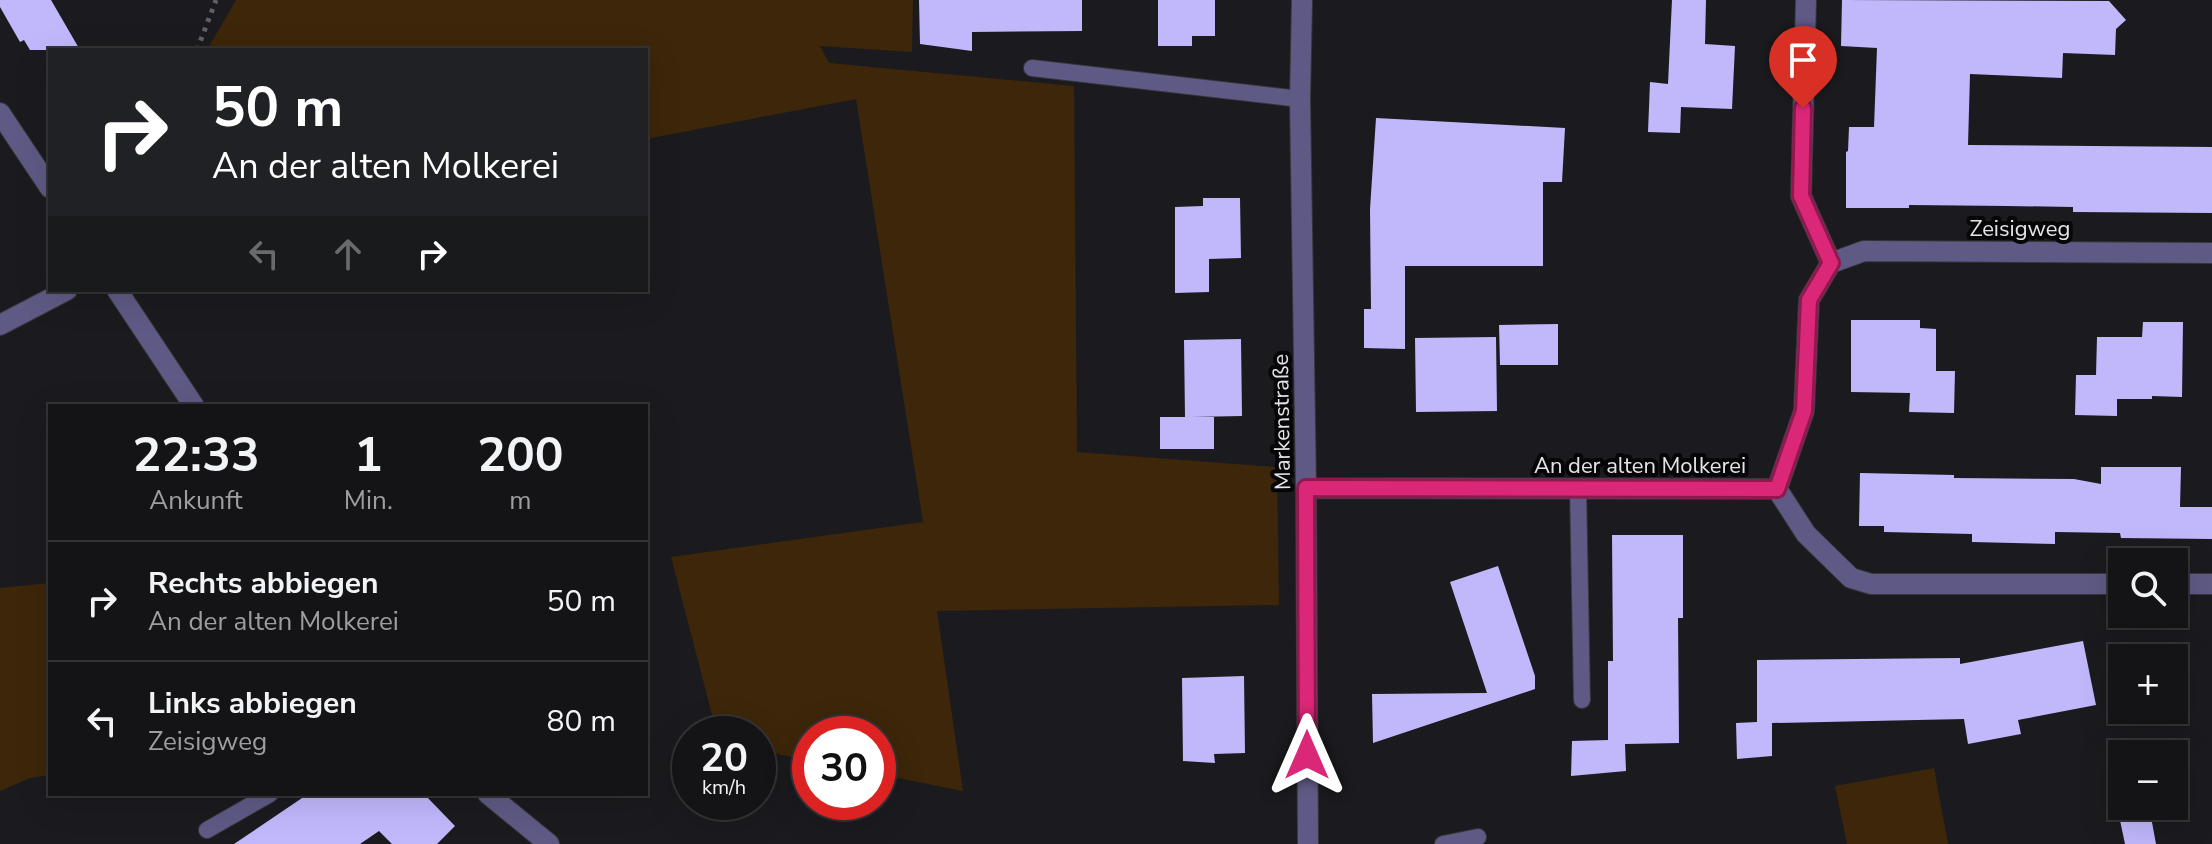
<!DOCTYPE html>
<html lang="de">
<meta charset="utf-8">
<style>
:root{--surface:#141417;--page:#1d1d20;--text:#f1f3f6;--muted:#9d9ea1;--line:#333336}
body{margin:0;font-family:"Nunito Sans",sans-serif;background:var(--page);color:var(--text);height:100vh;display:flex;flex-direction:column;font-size:30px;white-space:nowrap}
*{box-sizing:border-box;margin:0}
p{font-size:26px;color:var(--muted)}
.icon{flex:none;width:44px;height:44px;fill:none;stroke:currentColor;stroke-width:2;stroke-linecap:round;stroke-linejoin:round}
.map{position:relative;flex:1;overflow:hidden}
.panel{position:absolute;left:48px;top:404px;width:600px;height:392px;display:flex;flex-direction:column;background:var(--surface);border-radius:0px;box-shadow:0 8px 32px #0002,0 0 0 2px var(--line)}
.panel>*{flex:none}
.guide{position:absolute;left:48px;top:48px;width:600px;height:244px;border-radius:0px;box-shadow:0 8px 32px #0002,0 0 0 2px var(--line);background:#202124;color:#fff;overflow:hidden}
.controls{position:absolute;left:2108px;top:548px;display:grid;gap:16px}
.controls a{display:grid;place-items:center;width:80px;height:80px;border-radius:0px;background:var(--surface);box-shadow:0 8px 32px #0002,0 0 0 2px var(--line);font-size:40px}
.speed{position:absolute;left:672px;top:716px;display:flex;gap:16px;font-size:40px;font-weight:700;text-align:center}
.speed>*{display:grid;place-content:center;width:104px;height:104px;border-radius:50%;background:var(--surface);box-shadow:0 8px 32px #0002,0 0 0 2px var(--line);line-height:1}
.speed small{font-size:20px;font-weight:400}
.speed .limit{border:12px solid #d22;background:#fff;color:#111}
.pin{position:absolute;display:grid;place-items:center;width:68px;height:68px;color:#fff;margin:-82px -34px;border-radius:50% 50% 50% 0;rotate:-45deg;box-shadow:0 0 8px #0007}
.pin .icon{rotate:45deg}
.me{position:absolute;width:88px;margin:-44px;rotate:0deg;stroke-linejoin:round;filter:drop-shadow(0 0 6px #0008)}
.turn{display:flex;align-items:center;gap:28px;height:168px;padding:0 32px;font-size:36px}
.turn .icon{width:104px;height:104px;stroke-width:2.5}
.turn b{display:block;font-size:56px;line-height:68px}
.lanes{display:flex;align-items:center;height:76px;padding:0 32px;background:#0003;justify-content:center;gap:40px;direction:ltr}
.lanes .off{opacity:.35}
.eta{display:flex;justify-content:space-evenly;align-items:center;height:136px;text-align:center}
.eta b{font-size:48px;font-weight:700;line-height:56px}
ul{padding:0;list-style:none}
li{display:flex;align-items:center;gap:24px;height:120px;padding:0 32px;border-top:2px solid var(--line)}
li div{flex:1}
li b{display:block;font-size:30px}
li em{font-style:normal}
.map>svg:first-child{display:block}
.green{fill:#3d2609}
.building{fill:#c0b8fb}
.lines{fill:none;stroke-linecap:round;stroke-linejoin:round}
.service-casing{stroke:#37373b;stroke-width:18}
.minor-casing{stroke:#37373b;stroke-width:22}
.tertiary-casing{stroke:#37373b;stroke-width:22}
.path{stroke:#605f63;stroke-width:5;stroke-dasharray:4 6;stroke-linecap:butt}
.service{stroke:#5f5a85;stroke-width:16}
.minor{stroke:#5f5a85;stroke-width:20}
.tertiary{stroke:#5f5a85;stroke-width:20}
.route-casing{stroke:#8e194d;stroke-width:20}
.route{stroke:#db2777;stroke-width:14}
.labels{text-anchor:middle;stroke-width:8;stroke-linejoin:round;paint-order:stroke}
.street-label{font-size:22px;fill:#e5e4e7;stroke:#060608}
</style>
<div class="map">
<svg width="2212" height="844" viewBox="0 0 2212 844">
<rect width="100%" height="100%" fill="#1b1b1f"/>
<path class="green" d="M 236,0 L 913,0 L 912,52 L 820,46 L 829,63 L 1074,86 L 1077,452 L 1277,467 L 1279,605 L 937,611 L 963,791 L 878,774 L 878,734 L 810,734 L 810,761 L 758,750 L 758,734 L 717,734 L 671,557 L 923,522 L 856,99 L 646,139 L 646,50 L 207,50 Z
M 50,583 L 50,775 L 30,778 L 0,791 L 0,588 Z
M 1934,768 L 1948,844 L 1847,844 L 1835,786 Z"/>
<path class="building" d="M 0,0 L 51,0 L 80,50 L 30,50 L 24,40 L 20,42 L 0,7 Z
M 919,0 L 1082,0 L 1082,31 L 972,32 L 972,51 L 920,44 Z
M 1158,0 L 1215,0 L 1215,36 L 1192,36 L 1192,46 L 1158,46 Z
M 1672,0 L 1706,0 L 1705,44 L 1735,46 L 1732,109 L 1681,107 L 1680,133 L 1648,132 L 1650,82 L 1668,84 Z
M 1842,0 L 2109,1 L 2126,20 L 2116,29 L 2115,55 L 2063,53 L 2062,78 L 1970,74 L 1968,145 L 2212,147 L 2212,213 L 2073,212 L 2073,207 L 2008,206 L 1909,205 L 1909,208 L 1846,208 L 1846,152 L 1848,151 L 1849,127 L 1874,127 L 1877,48 L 1841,46 Z
M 1376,118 L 1565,128 L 1562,182 L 1543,182 L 1543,266 L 1405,266 L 1405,349 L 1364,348 L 1364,309 L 1371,309 L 1370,209 Z
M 1203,198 L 1240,198 L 1241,258 L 1209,259 L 1209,292 L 1175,293 L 1175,207 L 1203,206 Z
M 1851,320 L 1920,320 L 1920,328 L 1936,329 L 1936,371 L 1955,371 L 1954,413 L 1909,412 L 1910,393 L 1851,392 Z
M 2143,322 L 2183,322 L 2182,397 L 2152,396 L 2152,399 L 2117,399 L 2117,416 L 2075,415 L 2076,375 L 2096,375 L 2097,337 L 2142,337 Z
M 1558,324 L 1558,365 L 1500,365 L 1499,325 Z
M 1496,337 L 1497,411 L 1416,412 L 1415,338 Z
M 1241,339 L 1242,416 L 1192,417 L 1214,417 L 1214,449 L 1160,449 L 1160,417 L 1185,417 L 1184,340 Z
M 2101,467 L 2181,467 L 2180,507 L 2212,507 L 2212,539 L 2121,538 L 2120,533 L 2055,532 L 2055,544 L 1972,542 L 1972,534 L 1884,532 L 1884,526 L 1859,526 L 1860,473 L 1954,475 L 1954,478 L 2074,479 L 2101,484 Z
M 1612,535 L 1683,535 L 1683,618 L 1678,618 L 1679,743 L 1625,744 L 1626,771 L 1571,776 L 1572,741 L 1608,740 L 1608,661 L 1613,661 Z
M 1498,566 L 1535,676 L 1535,689 L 1373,743 L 1372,694 L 1487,693 L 1450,582 Z
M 2083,641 L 2096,705 L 2018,720 L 2021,734 L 1968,744 L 1964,719 L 1772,723 L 1772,756 L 1737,759 L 1736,723 L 1757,722 L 1757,660 L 1960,658 L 1960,664 Z
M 1244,676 L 1245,753 L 1214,754 L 1215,763 L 1183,761 L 1182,678 Z
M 308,794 L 424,794 L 455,826 L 437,844 L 392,844 L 379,831 L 360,844 L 234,844 Z
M 2117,806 L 2149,806 L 2156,844 L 2125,844 Z"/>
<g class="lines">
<g class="service-casing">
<path id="service" d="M 1032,68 L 1300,99
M 1578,488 L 1582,700
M 207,830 L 270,794
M 1443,844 L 1478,837"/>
</g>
<g class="minor-casing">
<path id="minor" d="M 1302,0 L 1300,99 L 1306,488 L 1308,844
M 1806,0 L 1801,196 L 1831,263
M 0,325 L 67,290
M 1306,488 L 1777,489 L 1806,534 L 1851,578 L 1871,584 L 2122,584
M 1777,489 L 1804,411 L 1809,300 L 1831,263 L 1864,251 L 2212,253
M 2174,584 L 2212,584"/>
</g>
<g class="tertiary-casing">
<path id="tertiary" d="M 0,113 L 50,188
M 117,290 L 194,406
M 488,794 L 549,844"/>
</g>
<path class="path" d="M 197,50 L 216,0"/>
<use href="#service" class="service"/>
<use href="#minor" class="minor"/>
<use href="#tertiary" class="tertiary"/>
</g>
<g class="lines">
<g class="route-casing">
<path id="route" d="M 1307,755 L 1306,488 L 1777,489 L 1804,411 L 1809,300 L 1831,263 L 1801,196 L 1803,108"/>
</g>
<use href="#route" class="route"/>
</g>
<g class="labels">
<g class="street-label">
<text x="2020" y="236">Zeisigweg</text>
<text transform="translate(1281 422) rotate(-91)" y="8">Markenstraße</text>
<text x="1640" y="473">An der alten Molkerei</text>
</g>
</g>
</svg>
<div class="controls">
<a><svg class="icon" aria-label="search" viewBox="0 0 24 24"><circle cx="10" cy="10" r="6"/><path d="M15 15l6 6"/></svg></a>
<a>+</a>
<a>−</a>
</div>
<div class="speed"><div>20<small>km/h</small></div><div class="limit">30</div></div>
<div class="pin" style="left:1803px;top:108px;background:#d93025"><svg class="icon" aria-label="arrive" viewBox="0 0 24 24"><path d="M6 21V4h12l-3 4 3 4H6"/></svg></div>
<svg class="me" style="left:1307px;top:755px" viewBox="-20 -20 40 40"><path d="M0-17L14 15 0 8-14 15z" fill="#db2777" stroke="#fff" stroke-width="4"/></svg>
<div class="guide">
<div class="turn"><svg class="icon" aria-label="right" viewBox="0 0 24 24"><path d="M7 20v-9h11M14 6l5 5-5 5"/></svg><div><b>50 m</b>An der alten Molkerei</div></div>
<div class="lanes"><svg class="icon off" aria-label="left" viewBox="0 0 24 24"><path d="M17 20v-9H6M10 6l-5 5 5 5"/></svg><svg class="icon off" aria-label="ahead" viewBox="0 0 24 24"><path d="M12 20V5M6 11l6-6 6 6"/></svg><svg class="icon" aria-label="right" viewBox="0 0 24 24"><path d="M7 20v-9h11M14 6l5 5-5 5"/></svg></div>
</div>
<section class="panel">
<div class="eta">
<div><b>22:33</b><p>Ankunft</p></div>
<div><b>1</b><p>Min.</p></div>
<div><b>200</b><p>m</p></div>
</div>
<ul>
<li><svg class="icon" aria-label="right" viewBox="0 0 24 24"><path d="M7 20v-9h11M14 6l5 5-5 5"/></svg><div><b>Rechts abbiegen</b><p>An der alten Molkerei</p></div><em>50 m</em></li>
<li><svg class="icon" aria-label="left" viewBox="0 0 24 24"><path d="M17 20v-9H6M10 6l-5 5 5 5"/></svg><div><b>Links abbiegen</b><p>Zeisigweg</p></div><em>80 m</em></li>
</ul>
</section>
</div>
